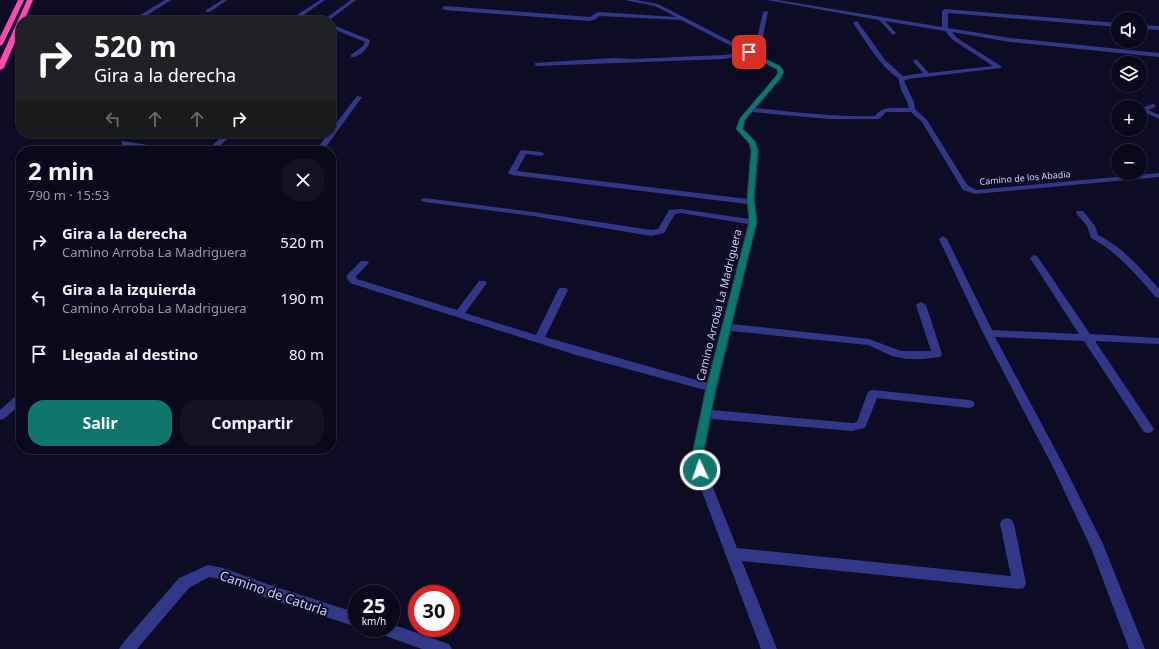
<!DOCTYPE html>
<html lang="es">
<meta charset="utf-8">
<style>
:root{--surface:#0a091b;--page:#131224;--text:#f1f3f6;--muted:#999aa3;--line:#2a2a3a;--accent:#0f766e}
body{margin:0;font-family:"Noto Sans",sans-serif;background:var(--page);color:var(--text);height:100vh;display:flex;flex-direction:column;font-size:15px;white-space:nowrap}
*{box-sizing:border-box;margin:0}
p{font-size:13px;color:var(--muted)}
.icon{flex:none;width:22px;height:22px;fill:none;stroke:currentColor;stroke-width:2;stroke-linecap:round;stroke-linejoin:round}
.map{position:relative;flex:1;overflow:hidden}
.details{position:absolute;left:16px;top:146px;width:320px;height:308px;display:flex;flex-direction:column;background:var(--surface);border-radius:16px;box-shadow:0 1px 3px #0004,0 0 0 1px var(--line)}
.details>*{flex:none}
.hud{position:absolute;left:16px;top:16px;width:320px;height:122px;border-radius:16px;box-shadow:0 1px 3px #0004,0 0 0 1px var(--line);background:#202124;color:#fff;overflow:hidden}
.buttons{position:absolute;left:1111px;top:12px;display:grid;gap:8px}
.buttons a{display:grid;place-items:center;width:36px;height:36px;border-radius:50%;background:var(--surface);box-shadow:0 1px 3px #0004,0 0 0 1px var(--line);font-size:20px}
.speed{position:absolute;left:348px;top:585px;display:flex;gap:8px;font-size:20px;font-weight:700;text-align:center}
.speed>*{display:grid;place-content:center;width:52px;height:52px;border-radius:50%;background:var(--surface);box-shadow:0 1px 3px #0004,0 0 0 1px var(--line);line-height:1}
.speed small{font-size:10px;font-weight:400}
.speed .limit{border:6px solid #d22;background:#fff;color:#111}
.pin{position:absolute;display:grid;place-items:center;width:34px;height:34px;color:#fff;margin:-17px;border-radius:8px;box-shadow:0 2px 6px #0006}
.me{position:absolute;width:44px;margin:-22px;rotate:357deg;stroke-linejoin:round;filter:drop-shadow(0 0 3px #0008)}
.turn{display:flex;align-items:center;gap:14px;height:84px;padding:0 12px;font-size:18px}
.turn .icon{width:52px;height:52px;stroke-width:2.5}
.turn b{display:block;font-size:28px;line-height:34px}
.lanes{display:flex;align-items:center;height:38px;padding:0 12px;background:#0003;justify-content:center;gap:20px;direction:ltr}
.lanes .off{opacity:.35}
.round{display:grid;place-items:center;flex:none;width:42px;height:42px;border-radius:16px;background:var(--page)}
.overview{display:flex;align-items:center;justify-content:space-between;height:68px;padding:0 12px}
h1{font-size:24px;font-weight:700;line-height:30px}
.button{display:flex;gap:8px;margin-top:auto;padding:8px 12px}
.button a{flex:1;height:46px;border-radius:16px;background:var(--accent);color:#fff;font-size:16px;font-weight:700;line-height:46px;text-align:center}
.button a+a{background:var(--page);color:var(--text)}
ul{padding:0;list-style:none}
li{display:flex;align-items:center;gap:12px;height:56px;padding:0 12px}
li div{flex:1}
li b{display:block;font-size:15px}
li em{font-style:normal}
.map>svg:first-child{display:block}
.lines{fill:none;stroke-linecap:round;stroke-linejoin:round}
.minor{fill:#323788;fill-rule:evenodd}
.motorway{fill:#ff4ab2;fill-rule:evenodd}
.route{fill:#0f766e;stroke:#0a4d48}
.labels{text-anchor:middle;stroke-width:4;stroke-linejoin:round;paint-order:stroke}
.far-street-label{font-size:9px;fill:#cfcfff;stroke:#0d0c24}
.street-label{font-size:11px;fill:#cfcfff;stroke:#0d0c24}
.near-street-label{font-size:13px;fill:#cfcfff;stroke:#0d0c24}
</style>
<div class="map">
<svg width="1159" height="649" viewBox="0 0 1159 649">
<rect width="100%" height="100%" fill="#0d0c24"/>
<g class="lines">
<path class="minor" d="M 165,0 L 171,0 L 141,19 L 149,21 L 132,20 Z
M 222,0 L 227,0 L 210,12 L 206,12 L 206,10 Z
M 320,0 L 325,0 L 295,21 L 288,21 Z
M 351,0 L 356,0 L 328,21 L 322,21 Z
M 625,0 L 636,0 L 658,4 L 734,43 L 757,39 L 763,12 L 768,11 L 762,41 L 739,46 L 780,67 L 784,71 L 781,78 L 755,108 C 795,112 835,117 875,116 C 882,105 897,108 909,108 C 907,98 898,88 899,79 C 879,65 867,43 853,23 L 856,21 L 858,22 L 885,60 L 903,76 L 923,73 L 913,61 L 916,59 L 929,73 L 993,66 L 953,40 L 945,31 L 885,21 L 896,33 L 893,35 L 879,20 L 767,0 L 778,0 L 942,27 L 942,11 L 945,9 L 1118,23 L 1118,27 L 948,13 L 948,28 L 1010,38 L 1159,53 L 1159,57 L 1010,42 L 952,32 L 957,38 L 1001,66 L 1001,68 L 908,79 L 904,81 L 914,102 L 915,109 L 927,120 L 966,183 L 969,186 L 976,190 L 1159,173 L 1159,177 L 975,194 L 963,190 L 922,122 L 911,112 L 886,112 L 879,119 L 829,119 L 752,112 L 745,120 L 743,129 L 755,141 L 759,150 L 755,198 L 757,222 L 732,324 L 869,339 L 901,351 L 931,351 L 916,305 L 921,302 L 926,305 L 942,354 L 941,357 L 922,359 L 906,359 L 892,356 L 868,345 L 731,331 L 712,410 L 852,423 L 857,422 L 867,394 L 869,391 L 873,390 L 969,400 L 973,401 L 975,404 L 973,407 L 969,408 L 877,398 L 865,428 L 852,431 L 711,419 L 705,450 L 706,470 L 737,548 L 1011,576 L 1000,524 L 1002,520 L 1007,518 L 1012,520 L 1014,524 L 1026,583 L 1024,588 L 1019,589 L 742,561 L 777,649 L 761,649 L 694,470 L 693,450 L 705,390 L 576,355 L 350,283 L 346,276 L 361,261 L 367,261 L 369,263 L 356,276 L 357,279 L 457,310 L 479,281 L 485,281 L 487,283 L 465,313 L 536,335 L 558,290 L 560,288 L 566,288 L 568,290 L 545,337 L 707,383 L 748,224 L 681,213 L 675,214 L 664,233 L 651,236 L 533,216 L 424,202 L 420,200 L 424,198 L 533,212 L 651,230 L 658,229 L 669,210 L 681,209 L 749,219 L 747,204 L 512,175 L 508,173 L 521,150 L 541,152 L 545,154 L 541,156 L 526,154 L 517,171 L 747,199 L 751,150 L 749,144 L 736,129 L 740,119 L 776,77 L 778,71 L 776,69 L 748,55 L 724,59 L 537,66 L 535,65 L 535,63 L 613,58 L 632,59 L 724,55 L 743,52 L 681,20 L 599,16 L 596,19 L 590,21 L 445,10 L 442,8 L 445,6 L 590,17 L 598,12 L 676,17 L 655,6 Z
M 331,24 L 370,40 C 370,47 359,58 351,57 L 351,55 L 363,46 L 365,42 L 331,28 Z
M 1140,25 L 1159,26 L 1159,30 L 1140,29 Z
M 357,96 L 362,97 L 323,151 L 315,151 L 329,133 L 331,133 L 331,130 Z
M 1153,104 L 1155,105 L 1155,107 L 1148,110 L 1159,115 L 1159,119 L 1140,110 L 1141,108 Z
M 226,133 L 234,133 L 214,151 L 206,151 Z
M 122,141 L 173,149 L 177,151 L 160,151 L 125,145 L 122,145 Z
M 1077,211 L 1083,211 L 1095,226 L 1098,235 C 1123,247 1140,268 1159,289 L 1159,298 L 1156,297 C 1136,275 1118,252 1091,238 L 1087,226 L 1076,213 Z
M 943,236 L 947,239 L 992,330 L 1079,334 L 1030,258 L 1034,255 L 1037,256 L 1090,334 L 1159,338 L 1159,344 L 1095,341 L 1152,426 L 1154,429 L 1152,432 L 1148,433 L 1144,432 L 1084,341 L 995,337 L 1063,464 L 1103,544 L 1145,649 L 1129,649 L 1091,548 L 1053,467 L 983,333 L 939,239 Z
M 21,394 L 21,404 L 4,419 L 0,420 L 0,410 L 17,395 Z
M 208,565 L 223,568 L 270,585 L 357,613 L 357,627 L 270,599 L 223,580 L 209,577 L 189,588 L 137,649 L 119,649 L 122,644 L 179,578 Z
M 391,624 L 449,644 L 452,649 L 422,649 L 377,633 L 375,628 L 391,628 Z"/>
<path class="motorway" d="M 18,0 L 24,0 L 3,44 L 0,46 L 0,37 Z
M 27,0 L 33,0 L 24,21 L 21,21 L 21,28 L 4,68 L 0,70 L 0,60 Z"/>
</g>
<path class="route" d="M 747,51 L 751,51 L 780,66 L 784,71 L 781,78 L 745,120 L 743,129 L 755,141 L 758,150 L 754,198 L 757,222 L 716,388 L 704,450 L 705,470 L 704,473 L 700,474 L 696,473 L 694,470 L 693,450 L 706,388 L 749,222 L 747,198 L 751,150 L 749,143 L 736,129 L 740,118 L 776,76 L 778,72 L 776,69 L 747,54 Z"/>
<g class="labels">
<g class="far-street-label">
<text transform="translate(1025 178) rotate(-5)" y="3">Camino de los Abadia</text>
</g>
<g class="street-label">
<text transform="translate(719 305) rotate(-76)" y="4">Camino Arroba La Madriguera</text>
</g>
<g class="near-street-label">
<text transform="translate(274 593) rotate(19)" y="5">Camino de Caturla</text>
</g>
</g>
</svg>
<div class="buttons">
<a><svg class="icon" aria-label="sound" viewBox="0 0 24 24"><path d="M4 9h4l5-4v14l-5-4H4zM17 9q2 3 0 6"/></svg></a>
<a><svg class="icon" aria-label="layers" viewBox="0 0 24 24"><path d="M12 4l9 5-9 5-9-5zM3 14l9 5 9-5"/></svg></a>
<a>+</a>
<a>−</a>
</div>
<div class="speed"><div>25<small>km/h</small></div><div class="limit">30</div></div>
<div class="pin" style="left:749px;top:52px;background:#d93025"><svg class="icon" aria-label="arrive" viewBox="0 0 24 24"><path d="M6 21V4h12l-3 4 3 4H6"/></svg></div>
<svg class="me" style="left:700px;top:470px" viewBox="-20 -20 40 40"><circle r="17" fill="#0f766e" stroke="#fff" stroke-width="3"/><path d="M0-11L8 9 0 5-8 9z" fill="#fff"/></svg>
<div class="hud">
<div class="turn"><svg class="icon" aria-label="right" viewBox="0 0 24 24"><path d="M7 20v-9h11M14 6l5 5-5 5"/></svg><div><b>520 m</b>Gira a la derecha</div></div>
<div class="lanes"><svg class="icon off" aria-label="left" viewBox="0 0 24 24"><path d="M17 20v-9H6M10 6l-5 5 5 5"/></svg><svg class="icon off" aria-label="ahead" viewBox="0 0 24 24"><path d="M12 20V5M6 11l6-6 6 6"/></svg><svg class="icon off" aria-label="ahead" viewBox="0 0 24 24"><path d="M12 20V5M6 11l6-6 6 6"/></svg><svg class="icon" aria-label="right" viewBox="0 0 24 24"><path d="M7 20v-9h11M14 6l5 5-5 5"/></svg></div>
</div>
<section class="details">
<div class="overview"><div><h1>2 min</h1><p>790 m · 15:53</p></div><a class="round"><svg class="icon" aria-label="close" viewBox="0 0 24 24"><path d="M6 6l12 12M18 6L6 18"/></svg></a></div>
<ul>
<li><svg class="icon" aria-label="right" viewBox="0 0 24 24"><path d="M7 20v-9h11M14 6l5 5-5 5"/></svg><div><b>Gira a la derecha</b><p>Camino Arroba La Madriguera</p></div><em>520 m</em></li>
<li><svg class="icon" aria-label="left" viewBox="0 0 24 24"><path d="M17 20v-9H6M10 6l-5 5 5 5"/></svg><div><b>Gira a la izquierda</b><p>Camino Arroba La Madriguera</p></div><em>190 m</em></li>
<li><svg class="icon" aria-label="arrive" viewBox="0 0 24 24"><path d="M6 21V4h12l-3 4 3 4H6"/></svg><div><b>Llegada al destino</b></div><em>80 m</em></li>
</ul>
<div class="button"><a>Salir</a><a>Compartir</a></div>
</section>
</div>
